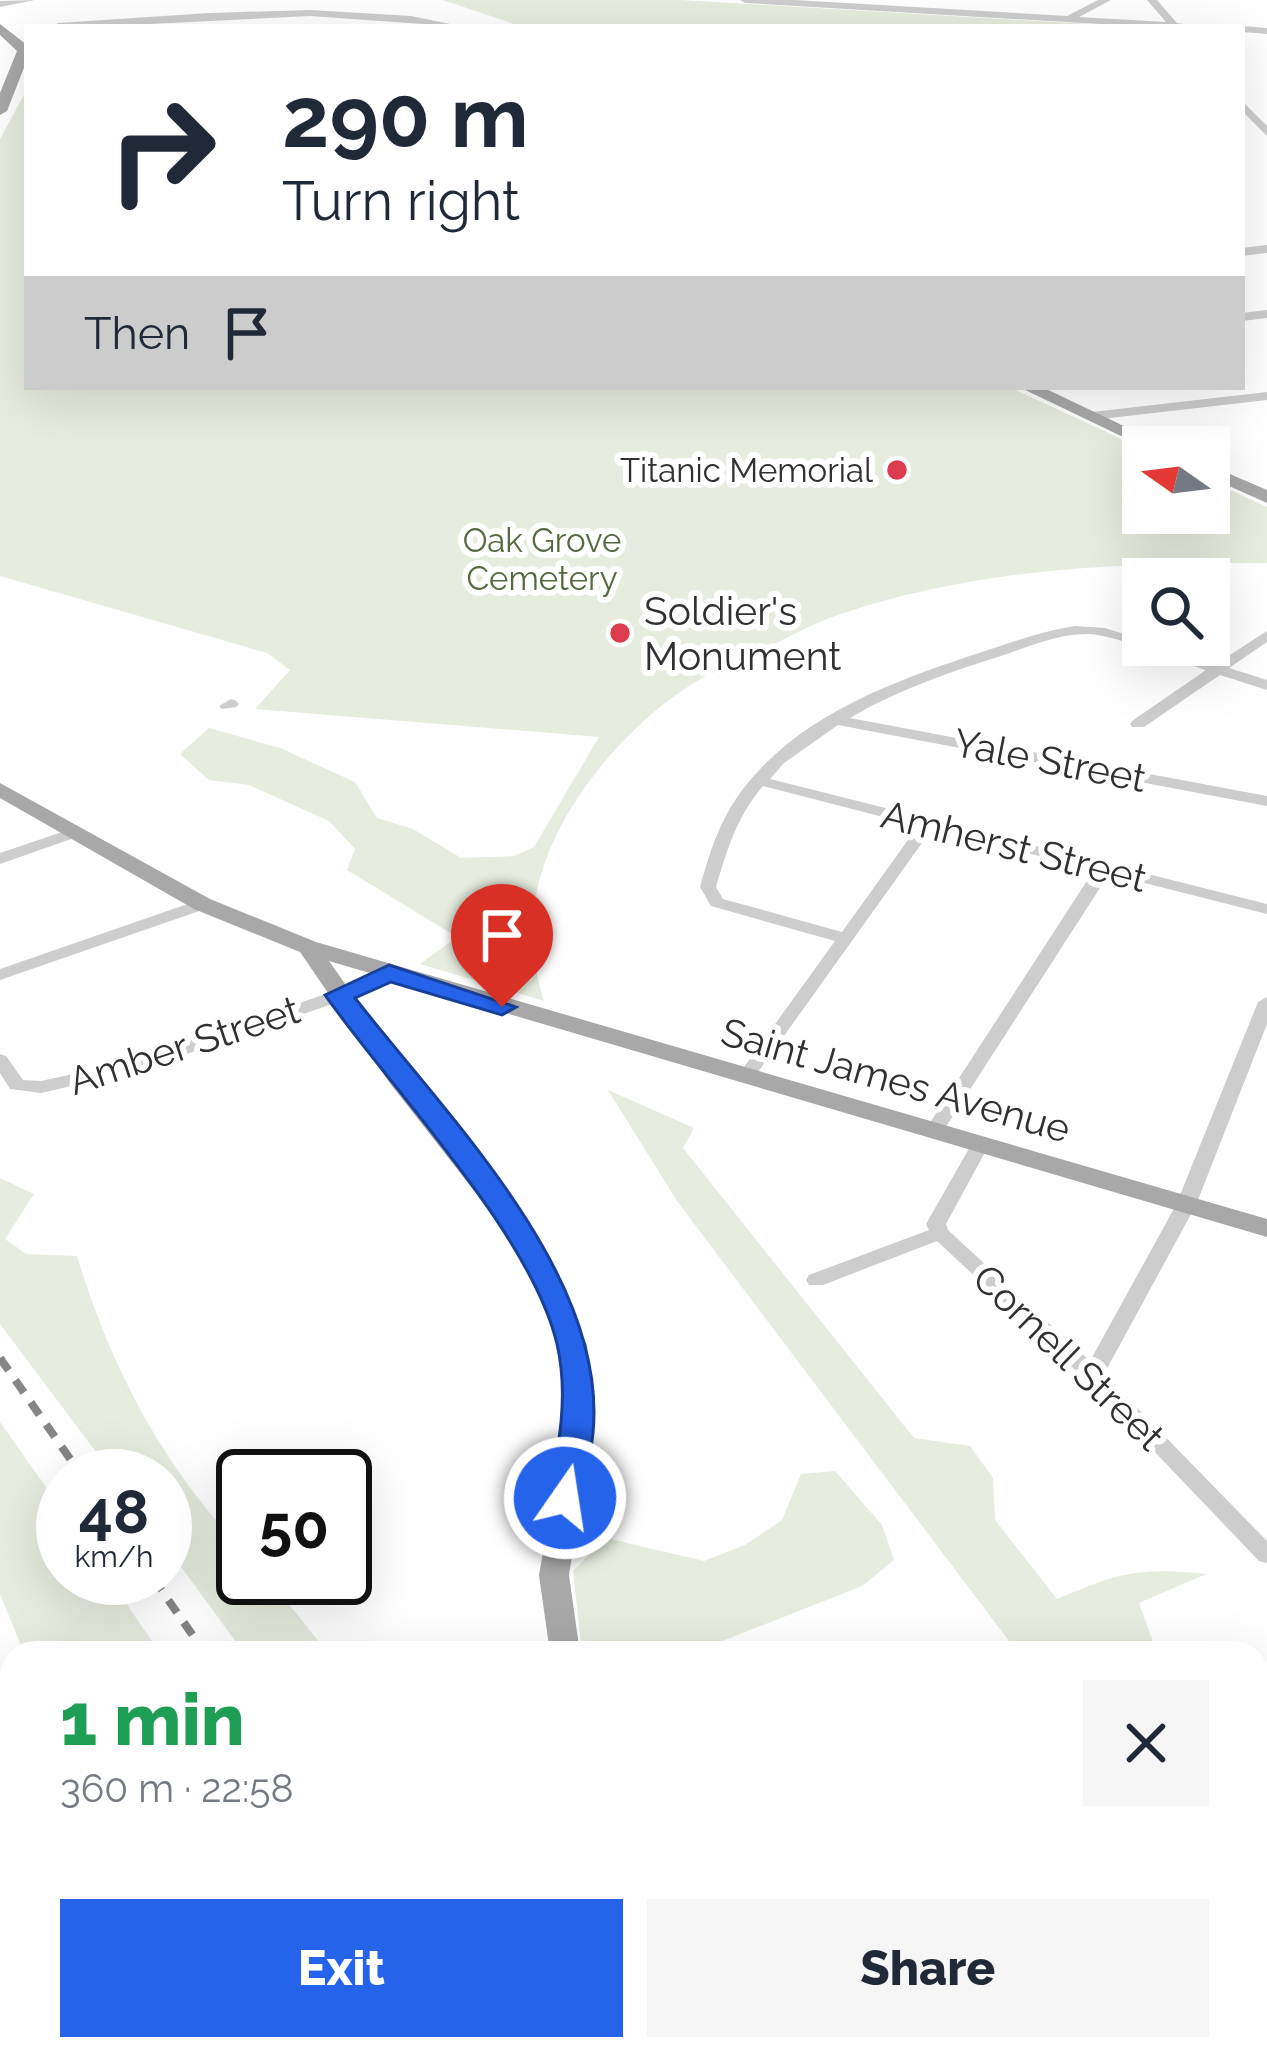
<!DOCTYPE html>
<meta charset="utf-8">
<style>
:root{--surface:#fff;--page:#f6f6f7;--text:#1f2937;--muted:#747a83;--accent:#2563eb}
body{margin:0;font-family:Raleway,sans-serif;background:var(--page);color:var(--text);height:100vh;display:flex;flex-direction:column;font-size:45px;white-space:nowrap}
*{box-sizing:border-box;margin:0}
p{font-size:39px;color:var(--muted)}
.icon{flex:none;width:66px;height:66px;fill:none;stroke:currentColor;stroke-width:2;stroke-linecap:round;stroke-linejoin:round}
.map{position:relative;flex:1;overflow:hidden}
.details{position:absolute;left:0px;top:1641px;width:1269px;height:420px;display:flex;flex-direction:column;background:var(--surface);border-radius:36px 36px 0 0;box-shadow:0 12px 48px #0002}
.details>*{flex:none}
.hud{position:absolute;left:24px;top:24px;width:1221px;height:366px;border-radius:0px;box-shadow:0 12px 48px #0002;background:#fff;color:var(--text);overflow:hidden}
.needle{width:78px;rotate:284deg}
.controls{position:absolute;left:1122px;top:426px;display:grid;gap:24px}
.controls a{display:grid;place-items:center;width:108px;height:108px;border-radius:0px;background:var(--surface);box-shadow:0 12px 48px #0002;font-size:60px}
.speed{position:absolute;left:36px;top:1449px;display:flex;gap:24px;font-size:60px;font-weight:700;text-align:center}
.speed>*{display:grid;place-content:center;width:156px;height:156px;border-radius:50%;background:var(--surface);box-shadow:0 12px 48px #0002;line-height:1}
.speed small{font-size:30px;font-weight:400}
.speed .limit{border:6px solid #111;border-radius:18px;background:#fff;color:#111}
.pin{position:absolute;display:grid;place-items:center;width:102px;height:102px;color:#fff;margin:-123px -51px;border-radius:50% 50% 50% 0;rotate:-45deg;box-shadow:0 0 12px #0007}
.pin .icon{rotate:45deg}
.me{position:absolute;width:132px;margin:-66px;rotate:13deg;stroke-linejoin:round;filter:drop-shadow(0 0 9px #0008)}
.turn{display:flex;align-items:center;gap:42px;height:252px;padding:0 60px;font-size:54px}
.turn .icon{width:156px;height:156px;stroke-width:2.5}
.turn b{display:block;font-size:84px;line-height:102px}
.then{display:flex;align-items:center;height:114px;padding:0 60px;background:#0003;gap:24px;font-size:45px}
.round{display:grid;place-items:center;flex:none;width:126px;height:126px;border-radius:0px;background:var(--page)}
.headline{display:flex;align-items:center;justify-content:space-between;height:204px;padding:0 60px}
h1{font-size:72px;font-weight:800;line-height:90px;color:#1e9e55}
.cta{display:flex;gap:24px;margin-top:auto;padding:24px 60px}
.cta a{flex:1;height:138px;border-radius:0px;background:var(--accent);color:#fff;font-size:48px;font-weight:800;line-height:138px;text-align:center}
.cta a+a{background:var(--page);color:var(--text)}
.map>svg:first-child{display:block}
.green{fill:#e6ecde}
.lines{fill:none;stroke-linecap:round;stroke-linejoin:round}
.minor{fill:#cdcdcd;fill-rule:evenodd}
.major{fill:#a8a8a8;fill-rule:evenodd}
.highway{fill:#979797;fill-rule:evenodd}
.rail{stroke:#858585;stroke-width:8;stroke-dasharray:15 12;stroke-linecap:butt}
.route{fill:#2563eb;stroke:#184099;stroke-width:3}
.poi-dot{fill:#dd3c4f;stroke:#fff;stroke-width:4.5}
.labels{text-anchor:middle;stroke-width:12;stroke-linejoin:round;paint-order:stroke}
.far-poi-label{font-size:33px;fill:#303030;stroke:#fff;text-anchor:end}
.far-park-label{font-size:33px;fill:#55693f;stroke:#fff}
.poi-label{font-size:39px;fill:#303030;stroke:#fff;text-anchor:start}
.street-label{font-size:39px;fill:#303030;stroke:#fff}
</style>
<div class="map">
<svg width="1267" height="2061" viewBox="0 0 1267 2061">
<rect width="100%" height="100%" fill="#fff"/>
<path class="green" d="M 443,0 L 680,0 L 1137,27 L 523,27 Z
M 27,89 L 27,387 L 1009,387 L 1143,449 L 1143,513 L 1209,513 L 1209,480 L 1267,507 L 1267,563 C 1119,563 977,567 835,616 C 798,629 764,652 728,666 C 667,690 605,752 570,810 C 533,872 522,931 544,1001 L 420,964 L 457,937 L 347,870 L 355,849 L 329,821 L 249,785 L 209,780 L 180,754 L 209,728 L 280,748 L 355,782 L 377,818 L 413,829 L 461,858 L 514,856 L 534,847 L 599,737 L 255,709 L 290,670 L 267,653 L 0,576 L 0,139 Z
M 608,1090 L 694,1128 L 683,1148 L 914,1438 L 970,1446 L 993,1478 L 995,1520 L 1057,1599 C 1119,1573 1137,1567 1206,1574 L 1139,1603 L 1157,1653 L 1018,1653 L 677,1201 Z
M 0,1178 L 34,1194 L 5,1239 L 26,1254 L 77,1256 C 112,1370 161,1463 243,1551 L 243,1578 L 268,1578 L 328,1653 L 244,1653 L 165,1545 L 165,1476 L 114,1476 L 0,1324 Z
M 0,1422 L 63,1511 L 63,1578 L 109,1578 L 160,1653 L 24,1653 L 0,1594 Z
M 835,1471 L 882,1525 L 894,1560 L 862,1586 L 692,1653 L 582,1653 L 573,1571 L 606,1538 L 704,1561 L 745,1545 L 782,1520 L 801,1474 Z
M 1257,1764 L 1267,1766 L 1267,1993 L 1257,1980 Z
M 126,2049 L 428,2049 L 436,2061 L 128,2061 Z"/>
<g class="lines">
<path class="minor" d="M 35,0 L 0,7 L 0,1 Z
M 740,0 L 795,0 L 1067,16 L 1098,0 L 1111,0 L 1079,17 L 1166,22 L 1147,0 L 1157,0 L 1177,23 L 1207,27 L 1151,27 L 745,3 Z
M 310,10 L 411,16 L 465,27 L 310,16 L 88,27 L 53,26 L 58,23 L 209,13 Z
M 1242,26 L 1267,28 L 1267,34 L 1242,32 L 1242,27 L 1238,27 Z
M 1242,101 L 1267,126 L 1267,136 L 1242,111 Z
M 1267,245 L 1267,253 L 1242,256 L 1242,248 Z
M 1267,310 L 1267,318 L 1242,321 L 1242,313 Z
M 1267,392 L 1267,400 L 1092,420 L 1085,416 L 1092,412 Z
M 1075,626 L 1105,628 L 1143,640 L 1143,645 L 1158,645 L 1216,664 L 1267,631 L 1267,642 L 1229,668 L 1267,680 L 1267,690 L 1220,675 L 1144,727 L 1132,727 L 1130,724 L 1132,721 L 1206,670 C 1175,660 1119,636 1089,634 C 1061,633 1033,645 1007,654 C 953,671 899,689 850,718 L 1267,796 L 1267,806 L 838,725 L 784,763 L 770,779 L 1267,904 L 1267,914 L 1109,874 L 940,1136 L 933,1138 L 924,1132 L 1094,870 L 932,829 L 751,1082 L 739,1082 L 736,1078 L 739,1074 L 835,941 L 711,906 L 700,887 C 709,854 719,822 740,793 C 797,715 896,680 985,651 C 1015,641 1044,631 1075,626 ZM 763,786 L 918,826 L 842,932 L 723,899 L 716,887 C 727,850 737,816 763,786 Z
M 231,699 L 236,701 L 239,704 L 236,707 L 222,709 L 219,706 Z
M 71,829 L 77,831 L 79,834 L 77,837 L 0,864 L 0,853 Z
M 202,899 L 208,900 L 210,904 L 208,908 L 0,980 L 0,969 Z
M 389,968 L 398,973 L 376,989 L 137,1071 L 41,1093 L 10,1089 L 0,1073 L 0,1054 L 6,1056 L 23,1080 L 41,1081 L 124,1063 L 364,981 Z
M 1267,997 L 1267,1024 L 1196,1205 L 1104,1374 L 1267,1541 L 1267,1563 L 1259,1561 L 1086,1380 L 937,1241 L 823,1285 L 809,1285 L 806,1280 L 809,1275 L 929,1230 L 926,1224 L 971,1145 L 973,1141 L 987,1141 L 989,1145 L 946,1224 L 948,1230 L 1090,1361 L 1176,1205 L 1258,1002 Z"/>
<path class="major" d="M 0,24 L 27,45 L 27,60 L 7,111 L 0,115 L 0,93 L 17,51 L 0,35 Z
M 1019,387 L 1042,387 L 1168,447 L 1144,447 Z
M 1209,465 L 1267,490 L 1267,503 L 1209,477 Z
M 0,783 L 210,899 L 316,942 L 1267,1219 L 1267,1237 L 329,961 L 407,1072 L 520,1214 L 553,1267 L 587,1345 L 594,1423 L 569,1575 L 580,1653 L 550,1653 L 539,1575 L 566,1423 L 559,1345 L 527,1267 L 501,1225 L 389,1082 L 300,952 L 194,909 L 0,798 Z
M 804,2049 L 843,2049 L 849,2061 L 810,2061 Z"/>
<path class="highway" d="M 0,1756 L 12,1760 L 12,1830 L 0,1826 Z
M 46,2049 L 86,2049 L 88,2061 L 48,2061 Z"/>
<path class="rail" d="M 0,1358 L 82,1476
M 153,1578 L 205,1653
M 463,2049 L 471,2061"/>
</g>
<path class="route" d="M 389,965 L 516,1007 L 502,1015 L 391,982 L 355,998 C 448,1118 623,1289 590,1453 C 587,1470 586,1490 577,1506 L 565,1510 L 548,1498 C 559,1446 569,1396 557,1344 C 531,1234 392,1090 325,995 Z"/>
<g class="poi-dot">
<circle cx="897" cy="470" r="12"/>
<circle cx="620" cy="633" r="12"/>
</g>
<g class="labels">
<g class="far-poi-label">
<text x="873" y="482">Titanic Memorial</text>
</g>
<g class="far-park-label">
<text x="542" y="552">Oak Grove<tspan x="542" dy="38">Cemetery</tspan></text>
</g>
<g class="poi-label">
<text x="644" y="625">Soldier's<tspan x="644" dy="45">Monument</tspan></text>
</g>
<g class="street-label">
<text transform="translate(1050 760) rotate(11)" y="14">Yale Street</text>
<text transform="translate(1014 846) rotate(14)" y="14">Amherst Street</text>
<text transform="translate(184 1045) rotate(-18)" y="14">Amber Street</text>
<text transform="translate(896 1080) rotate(16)" y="14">Saint James Avenue</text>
<text transform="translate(1069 1357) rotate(44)" y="14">Cornell Street</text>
</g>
</g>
</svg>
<div class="controls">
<a><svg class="needle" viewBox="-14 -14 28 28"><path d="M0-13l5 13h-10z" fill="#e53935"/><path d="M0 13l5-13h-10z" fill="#747a83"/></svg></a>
<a><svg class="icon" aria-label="search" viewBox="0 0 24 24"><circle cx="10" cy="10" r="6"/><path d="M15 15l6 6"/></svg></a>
</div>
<div class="speed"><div>48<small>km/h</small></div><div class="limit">50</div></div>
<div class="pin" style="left:502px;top:1007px;background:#d93025"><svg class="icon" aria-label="arrive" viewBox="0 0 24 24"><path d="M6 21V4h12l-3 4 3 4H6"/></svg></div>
<svg class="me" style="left:565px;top:1498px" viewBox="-20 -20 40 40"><circle r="17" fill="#2563eb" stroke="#fff" stroke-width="3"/><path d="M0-11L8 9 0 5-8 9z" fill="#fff"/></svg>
<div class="hud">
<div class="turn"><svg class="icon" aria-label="right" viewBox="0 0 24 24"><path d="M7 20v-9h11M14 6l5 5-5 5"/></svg><div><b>290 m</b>Turn right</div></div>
<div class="then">Then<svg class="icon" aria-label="arrive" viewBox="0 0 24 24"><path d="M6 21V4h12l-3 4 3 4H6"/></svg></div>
</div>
<section class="details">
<div class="headline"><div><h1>1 min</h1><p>360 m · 22:58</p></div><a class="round"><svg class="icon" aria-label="close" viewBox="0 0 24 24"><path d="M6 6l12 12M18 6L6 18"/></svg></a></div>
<div class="cta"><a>Exit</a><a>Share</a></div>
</section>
</div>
